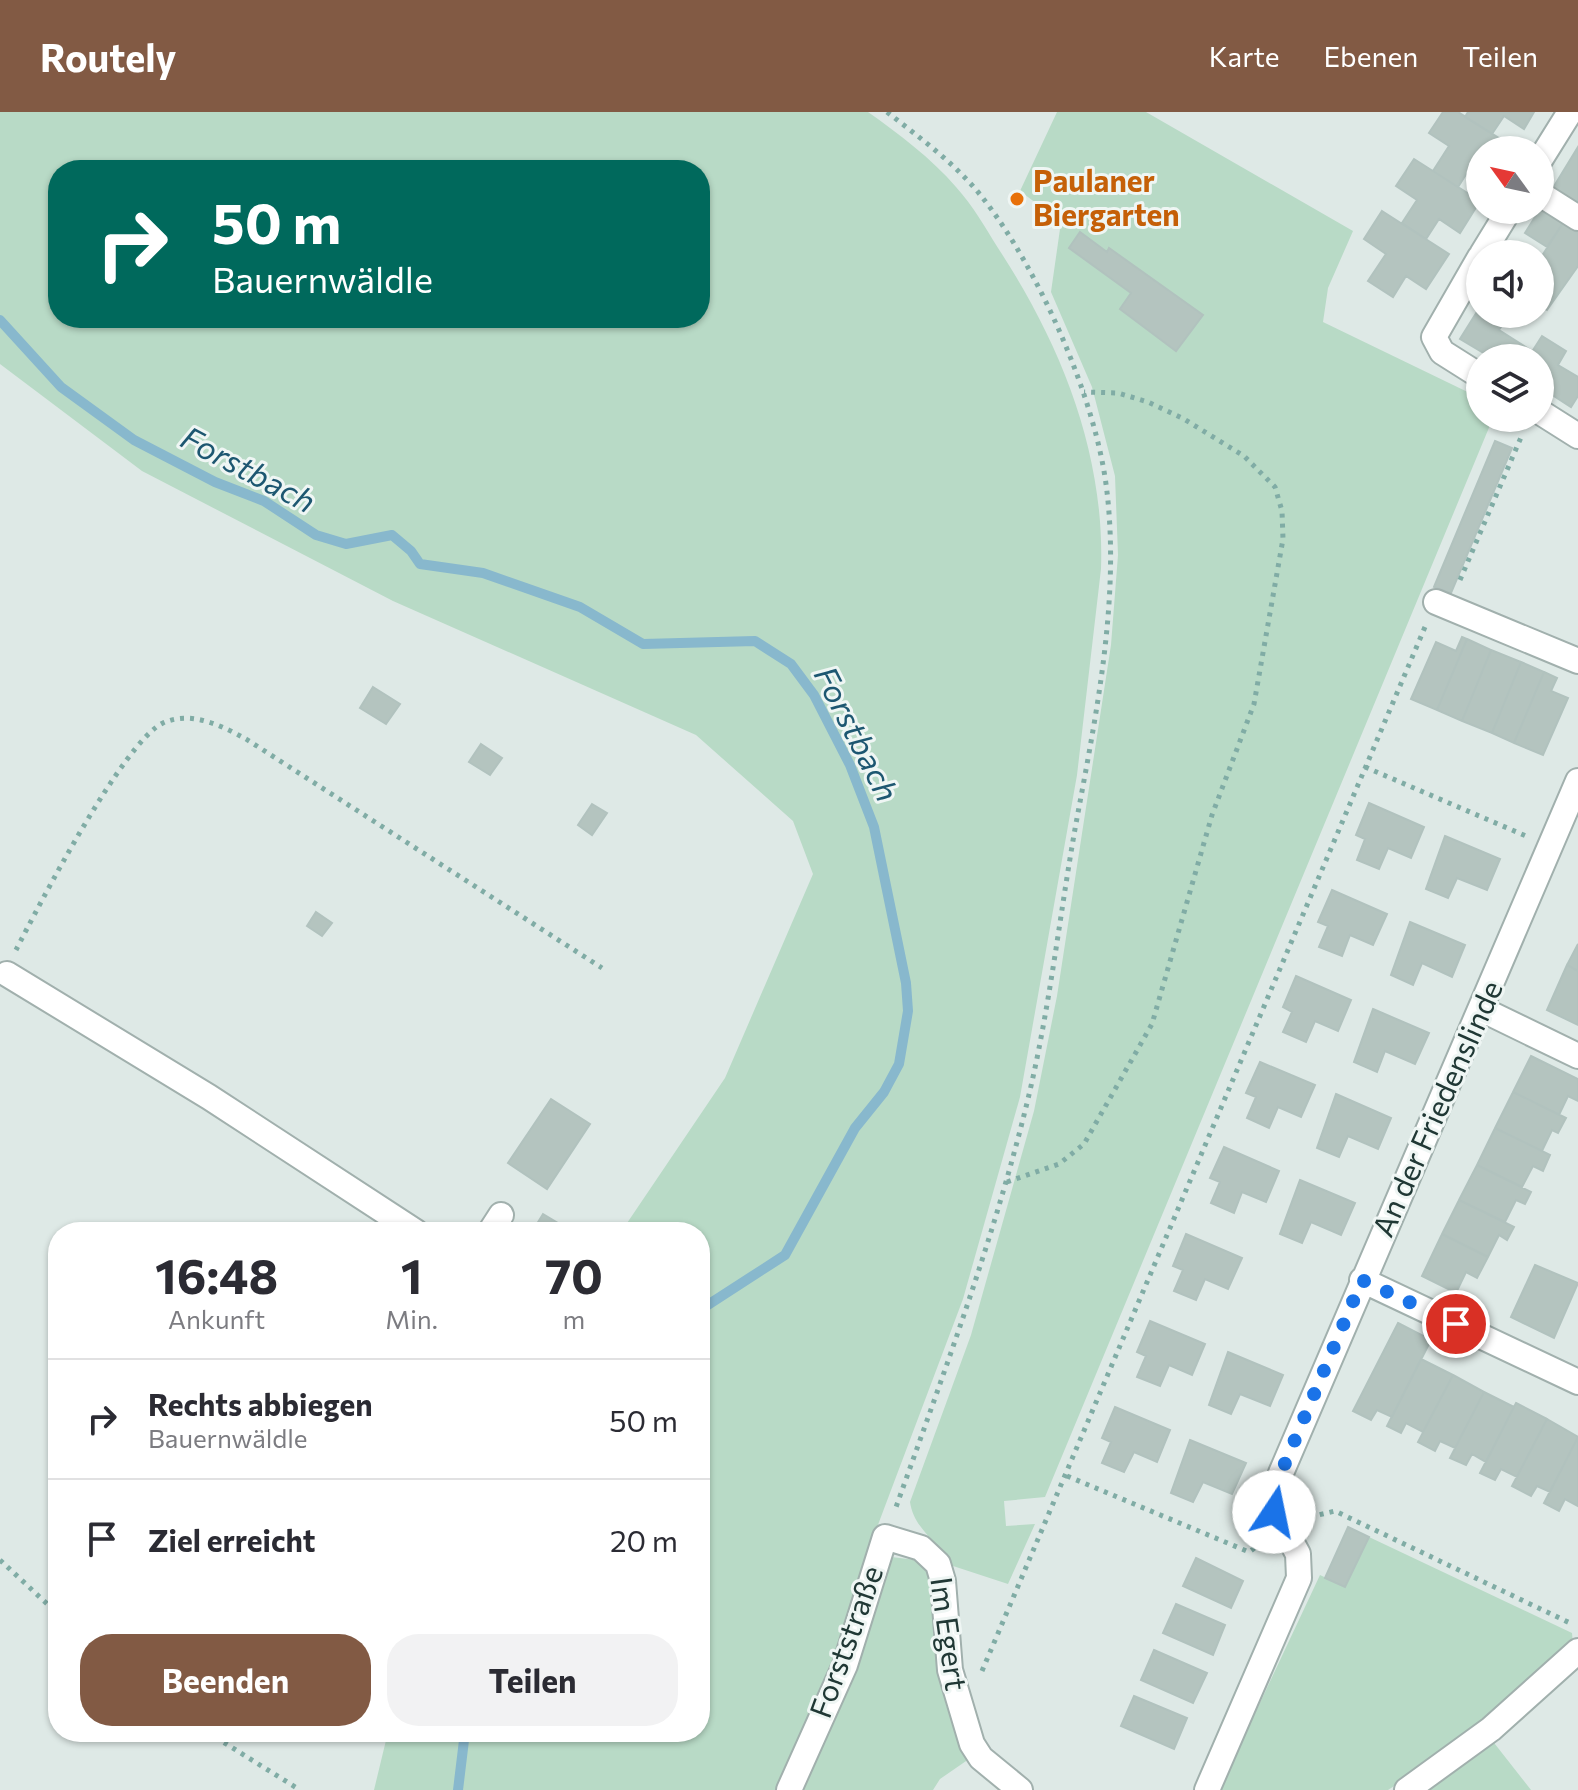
<!DOCTYPE html>
<html lang="de">
<meta charset="utf-8">
<style>
:root{--surface:#fff;--page:#f2f2f3;--text:#2b2b33;--muted:#7c7c81;--line:#e1e1e2;--accent:#825a44}
body{margin:0;font-family:Commissioner,sans-serif;background:var(--page);color:var(--text);height:100vh;display:flex;flex-direction:column;font-size:30px;white-space:nowrap}
*{box-sizing:border-box;margin:0}
p{font-size:26px;color:var(--muted)}
.icon{flex:none;width:44px;height:44px;fill:none;stroke:currentColor;stroke-width:2;stroke-linecap:round;stroke-linejoin:round}
.map{position:relative;flex:1;overflow:hidden}
.panel{position:absolute;left:48px;top:1110px;width:662px;height:520px;display:flex;flex-direction:column;background:var(--surface);border-radius:32px;box-shadow:0 2px 6px #0004}
.panel>*{flex:none}
.guide{position:absolute;left:48px;top:48px;width:662px;height:168px;border-radius:32px;box-shadow:0 2px 6px #0004;background:#00695c;color:#fff;overflow:hidden}
.needle{width:52px;rotate:303deg}
.fabs{position:absolute;left:1466px;top:24px;display:grid;gap:16px}
.fabs a{display:grid;place-items:center;width:88px;height:88px;border-radius:50%;background:var(--surface);box-shadow:0 2px 6px #0004;font-size:40px}
.pin{position:absolute;display:grid;place-items:center;width:68px;height:68px;color:#fff;margin:-34px;border:4px solid #fff;border-radius:50%;box-shadow:0 2px 8px #0007}
.me{position:absolute;width:88px;margin:-44px;rotate:11deg;stroke-linejoin:round;filter:drop-shadow(0 0 6px #0008)}
.turn{display:flex;align-items:center;gap:28px;height:168px;padding:0 32px;font-size:36px}
.turn .icon{width:104px;height:104px;stroke-width:2.5}
.turn b{display:block;font-size:56px;line-height:68px}
.eta{display:flex;justify-content:space-evenly;align-items:center;height:136px;text-align:center}
.eta b{font-size:48px;font-weight:700;line-height:56px}
.button{display:flex;gap:16px;margin-top:auto;padding:16px 32px}
.button a{flex:1;height:92px;border-radius:32px;background:var(--accent);color:#fff;font-size:32px;font-weight:700;line-height:92px;text-align:center}
.button a+a{background:var(--page);color:var(--text)}
ul{padding:0;list-style:none}
li{display:flex;align-items:center;gap:24px;height:120px;padding:0 32px;border-top:2px solid var(--line)}
li div{flex:1}
li b{display:block;font-size:30px}
li em{font-style:normal}
header{display:flex;align-items:center;gap:48px;box-sizing:border-box;height:112px;padding:0 40px;background:var(--accent);color:#fff}
header strong{font-size:38px}
nav{display:flex;gap:44px;margin-inline-start:auto;font-size:28px}
.map>svg:first-child{display:block}
.green{fill:#b8dac6;fill-rule:evenodd}
.lines{fill:none;stroke-linecap:round;stroke-linejoin:round}
.stream{stroke:#88b8cd;stroke-width:10}
.building{fill:#b4c4bf;stroke:#b1c2be;stroke-width:2}
.minor-casing{stroke:#a1b0ad;stroke-width:28}
.path{stroke:#80aca5;stroke-width:5;stroke-dasharray:4 6;stroke-linecap:butt}
.minor{stroke:#fff;stroke-width:24}
.route{stroke:#1a73e8;stroke-width:14;stroke-dasharray:0 25.2}
.food-dot{fill:#e8710a;stroke:#eff6f4;stroke-width:3}
.labels{text-anchor:middle;stroke-width:6;stroke-linejoin:round;paint-order:stroke}
.food-label{font-size:30px;font-weight:bold;fill:#c56008;stroke:#eff6f4;text-anchor:start}
.street-label{font-size:30px;fill:#203835;stroke:#eff6f4}
.water-label{font-size:32px;font-style:italic;fill:#1d5771;stroke:#eff6f4}
</style>
<header>
<strong>Routely</strong>
<nav><a>Karte</a><a>Ebenen</a><a>Teilen</a></nav>
</header>
<div class="map">
<svg width="1578" height="1678" viewBox="0 0 1578 1678">
<rect width="100%" height="100%" fill="#dee9e6"/>
<path class="green" d="M 0,0 L 868,0 C 899,22 931,46 956,75 C 973,94 985,115 998,136 C 1061,232 1105,341 1101,457 L 1077,663 L 1020,985 L 963,1187 L 867,1442 L 916,1448 L 922,1451 L 932,1468 L 946,1593 L 969,1647 L 940,1667 L 933,1678 L 374,1678 L 388,1620 L 700,1620 L 700,1120 L 621,1120 L 725,966 L 813,762 L 793,709 L 696,623 L 393,489 L 142,359 L 0,252 ZM 58,58 L 700,58 L 700,206 L 58,206 Z
M 1057,0 L 1146,0 L 1353,119 L 1328,176 L 1323,210 L 1480,286 L 1480,306 L 1493,306 L 1045,1385 L 1004,1389 L 1006,1414 L 1035,1412 L 1008,1472 L 950,1453 C 939,1429 914,1418 910,1390 L 971,1223 L 1034,999 L 1057,884 L 1111,533 L 1118,443 L 1115,364 L 1092,275 L 1051,180 L 1061,110 L 1020,79 Z
M 1369,1425 L 1572,1521 L 1573,1532 L 1531,1570 L 1428,1652 L 1388,1678 L 1219,1678 L 1320,1463 L 1345,1475 Z
M 1491,1627 L 1531,1678 L 1423,1678 Z"/>
<g class="lines">
<path class="stream" d="M 0,208 L 61,275 L 134,328 L 215,370 L 264,389 L 316,423 L 346,432 L 392,423 L 411,439 L 420,452 L 483,461 L 580,495 L 643,532 L 755,529 L 791,552 L 814,583 L 850,653 L 874,715 L 906,871 L 908,899 L 899,952 L 884,980 L 855,1016 L 785,1143 L 700,1198
M 458,1678 L 465,1620"/>
</g>
<path class="building" d="M 1443,0 L 1458,0 L 1513,35 L 1480,38 L 1480,62 L 1470,56 L 1458,75 L 1433,59 L 1449,34 L 1429,21 Z
M 1468,0 L 1534,0 L 1524,17 L 1504,4 L 1492,22 L 1465,5 Z
M 1578,35 L 1578,91 L 1553,76 Z
M 1414,47 L 1480,89 L 1460,121 L 1439,107 L 1426,127 L 1402,111 L 1417,88 L 1396,74 Z
M 1540,97 L 1563,111 L 1547,135 L 1525,121 Z
M 1382,99 L 1449,142 L 1426,177 L 1406,164 L 1393,185 L 1368,169 L 1386,142 L 1364,127 Z
M 1563,111 L 1578,121 L 1578,154 L 1547,198 L 1540,194 L 1540,147 Z
M 1080,120 L 1107,140 L 1109,136 L 1203,203 L 1176,239 L 1120,197 L 1131,181 L 1069,136 Z
M 1480,195 L 1480,202 L 1509,203 L 1499,218 L 1532,239 L 1528,246 L 1492,246 L 1460,227 Z
M 1542,224 L 1566,239 L 1558,253 L 1578,265 L 1578,284 L 1571,295 L 1540,275 L 1540,246 L 1528,246 Z
M 1495,329 L 1512,336 L 1451,481 L 1434,475 Z
M 1462,525 L 1467,527 L 1437,598 L 1411,587 L 1436,530 L 1456,539 Z
M 1467,527 L 1491,538 L 1462,609 L 1437,598 Z
M 1491,538 L 1521,550 L 1492,621 L 1462,609 Z
M 1521,550 L 1544,560 L 1514,631 L 1492,621 Z
M 1544,560 L 1557,566 L 1551,579 L 1568,586 L 1543,643 L 1514,631 Z
M 373,575 L 400,592 L 386,612 L 360,596 Z
M 481,632 L 502,646 L 490,663 L 469,650 Z
M 1369,691 L 1424,715 L 1411,746 L 1388,736 L 1379,757 L 1357,748 L 1365,727 L 1356,723 Z
M 592,692 L 607,701 L 592,723 L 578,713 Z
M 1445,724 L 1500,747 L 1487,778 L 1457,766 L 1448,786 L 1426,777 Z
M 1332,778 L 1387,802 L 1373,833 L 1350,823 L 1342,844 L 1319,835 L 1328,814 L 1318,810 Z
M 316,800 L 332,811 L 322,824 L 307,814 Z
M 1410,810 L 1465,833 L 1452,865 L 1422,851 L 1413,873 L 1391,863 Z
M 1578,832 L 1578,859 L 1567,853 Z
M 1567,853 L 1578,859 L 1578,913 L 1547,898 Z
M 1296,864 L 1351,888 L 1338,919 L 1315,909 L 1306,930 L 1283,920 L 1292,900 L 1283,895 Z
M 1373,897 L 1429,921 L 1415,952 L 1385,939 L 1377,960 L 1354,950 Z
M 1531,944 L 1578,967 L 1578,989 L 1568,984 L 1559,1003 L 1513,980 Z
M 1260,950 L 1315,973 L 1301,1005 L 1278,995 L 1269,1016 L 1247,1006 L 1256,985 L 1246,981 Z
M 1513,980 L 1566,1006 L 1558,1021 L 1552,1018 L 1542,1039 L 1495,1016 Z
M 1336,982 L 1391,1006 L 1378,1037 L 1348,1024 L 1339,1045 L 1317,1036 Z
M 551,987 L 590,1012 L 547,1077 L 508,1051 Z
M 1495,1016 L 1550,1043 L 1543,1059 L 1533,1054 L 1522,1075 L 1477,1053 Z
M 1224,1035 L 1279,1059 L 1266,1090 L 1242,1080 L 1234,1101 L 1211,1091 L 1220,1070 L 1210,1066 Z
M 1477,1053 L 1531,1080 L 1525,1092 L 1516,1088 L 1505,1110 L 1459,1088 Z
M 1300,1068 L 1355,1091 L 1341,1123 L 1311,1110 L 1302,1131 L 1280,1122 Z
M 1459,1088 L 1514,1115 L 1507,1128 L 1499,1123 L 1488,1145 L 1442,1122 Z
M 543,1102 L 563,1114 L 559,1120 L 532,1120 Z
M 1186,1122 L 1242,1146 L 1228,1177 L 1205,1167 L 1196,1188 L 1174,1179 L 1183,1158 L 1173,1154 Z
M 1442,1122 L 1488,1145 L 1477,1166 L 1466,1160 L 1456,1181 L 1422,1164 Z
M 1535,1153 L 1578,1171 L 1554,1226 L 1511,1205 Z
M 1150,1209 L 1205,1232 L 1192,1263 L 1169,1253 L 1160,1274 L 1137,1265 L 1146,1244 L 1137,1240 Z
M 1398,1211 L 1431,1228 L 1392,1305 L 1377,1298 L 1371,1308 L 1353,1299 Z
M 1228,1240 L 1283,1263 L 1270,1294 L 1240,1282 L 1231,1302 L 1209,1293 Z
M 1421,1247 L 1453,1263 L 1423,1320 L 1406,1311 L 1401,1321 L 1387,1314 Z
M 1453,1263 L 1484,1280 L 1455,1336 L 1440,1329 L 1435,1339 L 1418,1330 Z
M 1484,1280 L 1514,1295 L 1486,1350 L 1472,1342 L 1466,1353 L 1450,1346 Z
M 1516,1291 L 1547,1307 L 1517,1365 L 1501,1357 L 1495,1368 L 1480,1361 Z
M 1115,1295 L 1170,1318 L 1157,1350 L 1134,1340 L 1124,1360 L 1102,1351 L 1111,1330 L 1102,1326 Z
M 1547,1307 L 1578,1325 L 1550,1380 L 1537,1374 L 1531,1384 L 1512,1374 Z
M 1578,1325 L 1578,1394 L 1565,1387 L 1559,1399 L 1544,1391 Z
M 1190,1328 L 1246,1351 L 1232,1382 L 1203,1370 L 1193,1390 L 1171,1381 Z
M 1348,1415 L 1369,1425 L 1345,1475 L 1325,1466 Z
M 1196,1446 L 1243,1469 L 1231,1496 L 1183,1474 Z
M 1176,1492 L 1225,1513 L 1213,1543 L 1163,1521 Z
M 1154,1538 L 1207,1561 L 1193,1591 L 1141,1568 Z
M 1134,1584 L 1187,1606 L 1174,1637 L 1121,1614 Z"/>
<g class="lines">
<g class="minor-casing">
<path id="minor" d="M 1540,48 L 1570,0
M 1540,82 L 1578,106
M 1482,142 L 1509,98
M 1480,145 L 1434,225 L 1442,240 L 1480,264
M 1540,300 L 1578,324
M 1436,490 L 1578,549
M 7,862 L 209,985 L 416,1120
M 1481,897 L 1578,944
M 490,1120 L 501,1103
M 1362,1168 L 1578,1270
M 789,1678 L 845,1553 L 885,1425 L 921,1436 L 938,1452 L 943,1469 L 950,1558 L 972,1632 L 981,1646 L 1020,1678
M 1207,1678 L 1299,1466 L 1298,1442 L 1272,1394 L 1281,1361 L 1578,669
M 1407,1678 L 1491,1617 L 1578,1539"/>
</g>
<path class="path" d="M 887,0 C 920,26 956,52 982,85 C 1039,157 1097,289 1107,380 C 1120,491 1095,608 1075,717 C 1059,808 1049,901 1027,991 C 993,1130 943,1263 895,1398
M 1460,468 L 1522,323
M 1365,655 L 1526,724
M 16,838 C 39,793 124,629 163,611 C 191,598 222,614 246,627 L 602,856
M 1007,1070 L 1059,1052 L 1084,1032 L 1152,912 L 1212,703 L 1254,592 L 1283,427 L 1282,399 L 1275,375 L 1244,344 L 1184,307 L 1148,290 L 1118,281 L 1084,280
M 1067,1364 L 1249,1440 L 1260,1432
M 1310,1405 L 1335,1399 L 1570,1511
M 0,1448 L 58,1502
M 982,1559 L 1425,515
M 207,1620 L 300,1678"/>
<use href="#minor" class="minor"/>
</g>
<g class="lines">
<path class="route" d="M 1274,1400 L 1273,1383 L 1281,1361 L 1362,1168 L 1456,1212"/>
</g>
<circle class="food-dot" cx="1017" cy="87" r="8"/>
<g class="labels">
<g class="food-label">
<text x="1033" y="80">Paulaner<tspan x="1033" dy="34">Biergarten</tspan></text>
</g>
<g class="street-label">
<text transform="translate(1438 997) rotate(-66)" y="10">An der Friedenslinde</text>
<text transform="translate(948 1522) rotate(82)" y="10">Im Egert</text>
<text transform="translate(847 1530) rotate(-70)" y="10">Forststraße</text>
</g>
<g class="water-label">
<text transform="translate(248 358) rotate(28)" y="11">Forstbach</text>
<text transform="translate(856 622) rotate(63)" y="11">Forstbach</text>
</g>
</g>
</svg>
<div class="fabs">
<a><svg class="needle" viewBox="-14 -14 28 28"><path d="M0-13l5 13h-10z" fill="#e53935"/><path d="M0 13l5-13h-10z" fill="#7c7c81"/></svg></a>
<a><svg class="icon" aria-label="sound" viewBox="0 0 24 24"><path d="M4 9h4l5-4v14l-5-4H4zM17 9q2 3 0 6"/></svg></a>
<a><svg class="icon" aria-label="layers" viewBox="0 0 24 24"><path d="M12 4l9 5-9 5-9-5zM3 14l9 5 9-5"/></svg></a>
</div>
<div class="pin" style="left:1456px;top:1212px;background:#d93025"><svg class="icon" aria-label="arrive" viewBox="0 0 24 24"><path d="M6 21V4h12l-3 4 3 4H6"/></svg></div>
<svg class="me" style="left:1274px;top:1400px" viewBox="-20 -20 40 40"><circle r="19" fill="#fff"/><path d="M0-13L10 11 0 6-10 11z" fill="#1a73e8"/></svg>
<div class="guide">
<div class="turn"><svg class="icon" aria-label="right" viewBox="0 0 24 24"><path d="M7 20v-9h11M14 6l5 5-5 5"/></svg><div><b>50 m</b>Bauernwäldle</div></div>
</div>
<section class="panel">
<div class="eta">
<div><b>16:48</b><p>Ankunft</p></div>
<div><b>1</b><p>Min.</p></div>
<div><b>70</b><p>m</p></div>
</div>
<ul>
<li><svg class="icon" aria-label="right" viewBox="0 0 24 24"><path d="M7 20v-9h11M14 6l5 5-5 5"/></svg><div><b>Rechts abbiegen</b><p>Bauernwäldle</p></div><em>50 m</em></li>
<li><svg class="icon" aria-label="arrive" viewBox="0 0 24 24"><path d="M6 21V4h12l-3 4 3 4H6"/></svg><div><b>Ziel erreicht</b></div><em>20 m</em></li>
</ul>
<div class="button"><a>Beenden</a><a>Teilen</a></div>
</section>
</div>
